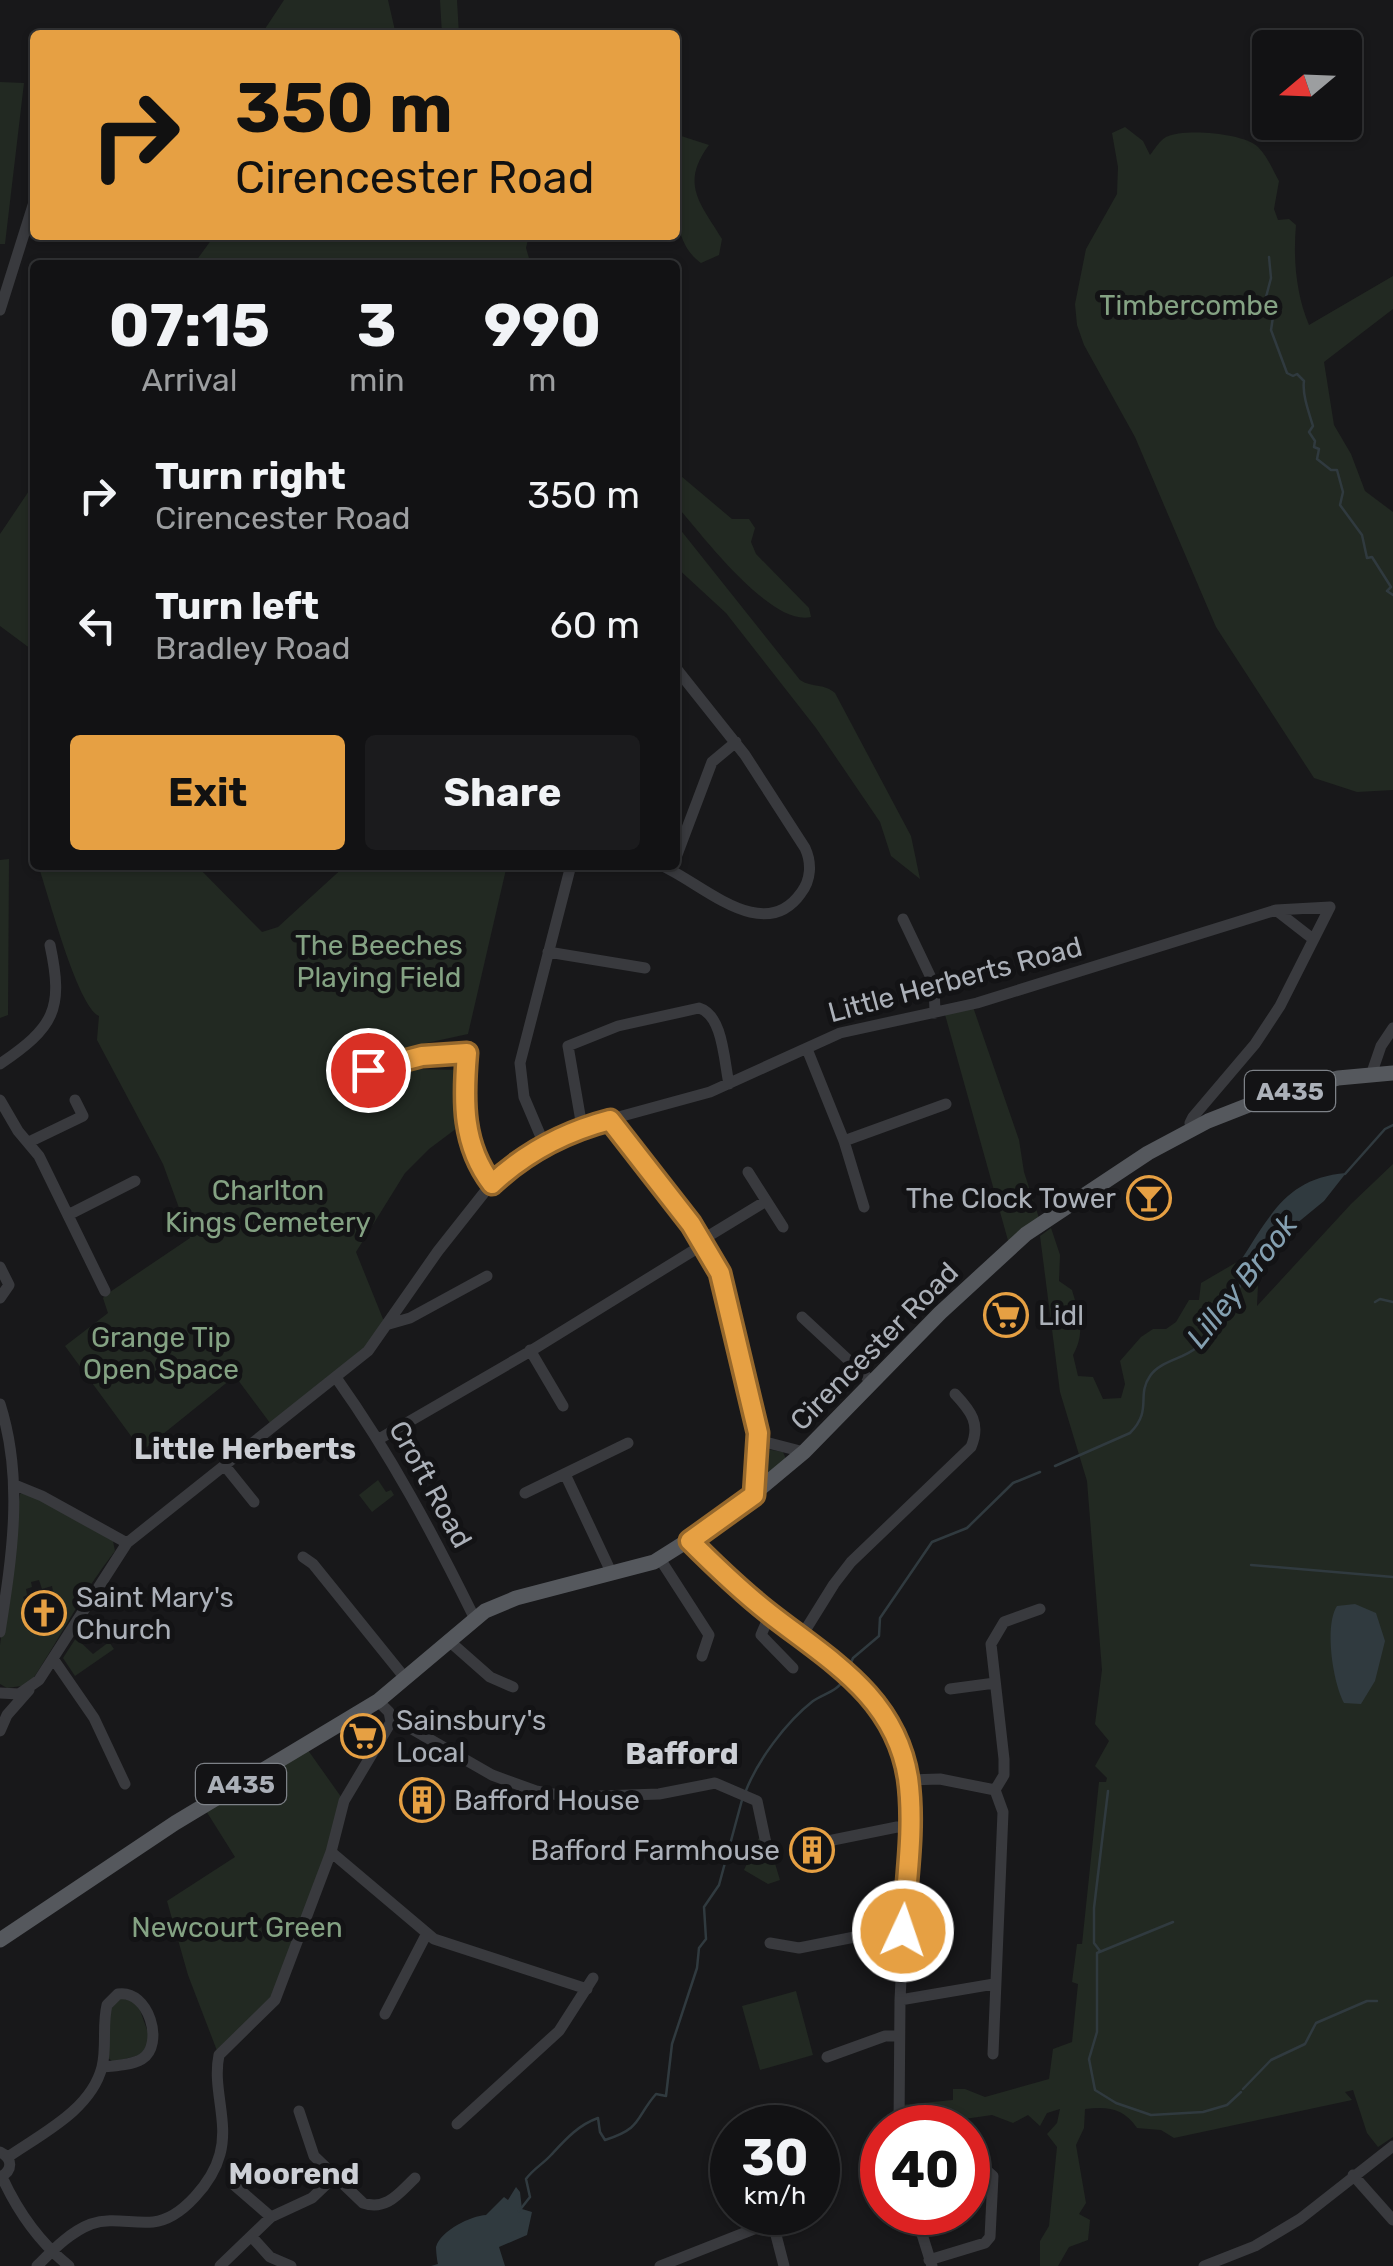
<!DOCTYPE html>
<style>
:root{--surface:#121214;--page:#1b1b1d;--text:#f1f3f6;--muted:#9c9ea0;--line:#313234;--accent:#e6a043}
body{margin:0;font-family:Rubik,sans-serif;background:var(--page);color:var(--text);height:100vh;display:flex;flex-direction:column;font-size:38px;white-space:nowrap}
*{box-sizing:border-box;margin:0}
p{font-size:32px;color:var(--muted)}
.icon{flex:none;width:55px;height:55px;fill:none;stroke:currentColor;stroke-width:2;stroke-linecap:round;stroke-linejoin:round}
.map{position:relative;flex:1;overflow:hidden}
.sheet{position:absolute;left:30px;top:260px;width:650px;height:610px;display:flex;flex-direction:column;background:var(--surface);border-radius:10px;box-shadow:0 2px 8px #0004,0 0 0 2px var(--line)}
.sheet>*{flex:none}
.guide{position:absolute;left:30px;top:30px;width:650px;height:210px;border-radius:10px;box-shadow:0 2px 8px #0004,0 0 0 2px var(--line);background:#e6a043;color:#111;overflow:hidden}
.needle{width:65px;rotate:251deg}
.tools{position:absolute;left:1252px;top:30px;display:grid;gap:20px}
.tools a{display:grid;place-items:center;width:110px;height:110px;border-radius:10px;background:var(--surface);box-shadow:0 2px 8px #0004,0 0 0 2px var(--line);font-size:50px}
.speed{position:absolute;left:710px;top:2105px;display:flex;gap:20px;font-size:50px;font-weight:700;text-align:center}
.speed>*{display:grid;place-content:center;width:130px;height:130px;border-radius:50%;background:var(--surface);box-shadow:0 2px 8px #0004,0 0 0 2px var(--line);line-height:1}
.speed small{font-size:25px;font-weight:400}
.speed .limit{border:15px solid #d22;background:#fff;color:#111}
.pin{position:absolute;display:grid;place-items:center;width:85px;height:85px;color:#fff;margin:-42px;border:5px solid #fff;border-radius:50%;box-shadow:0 2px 10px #0007}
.me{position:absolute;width:110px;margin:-55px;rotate:3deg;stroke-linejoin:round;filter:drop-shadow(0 0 8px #0008)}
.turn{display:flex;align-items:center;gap:35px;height:210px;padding:0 40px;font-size:45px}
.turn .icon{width:130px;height:130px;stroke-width:2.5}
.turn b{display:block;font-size:70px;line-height:85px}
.eta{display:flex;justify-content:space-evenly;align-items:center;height:170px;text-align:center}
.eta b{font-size:60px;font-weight:700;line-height:70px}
.cta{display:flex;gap:20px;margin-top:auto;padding:20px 40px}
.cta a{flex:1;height:115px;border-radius:10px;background:var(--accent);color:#111;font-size:40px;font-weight:700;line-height:115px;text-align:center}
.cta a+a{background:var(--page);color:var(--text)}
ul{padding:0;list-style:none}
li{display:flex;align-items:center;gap:30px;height:130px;padding:0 40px}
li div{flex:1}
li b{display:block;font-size:38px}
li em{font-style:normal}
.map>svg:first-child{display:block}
.green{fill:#222922;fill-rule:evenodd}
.water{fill:#303a3f}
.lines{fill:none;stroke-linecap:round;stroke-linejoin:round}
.stream{stroke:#303a3f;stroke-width:2.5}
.minor{stroke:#393a3e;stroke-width:11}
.major{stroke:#55585d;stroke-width:15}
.route-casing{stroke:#96682c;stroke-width:25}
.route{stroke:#e6a043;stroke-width:18}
.labels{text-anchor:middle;stroke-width:10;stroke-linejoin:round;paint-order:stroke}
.shield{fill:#131315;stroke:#7d8187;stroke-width:2.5}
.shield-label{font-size:25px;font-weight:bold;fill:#abb0b8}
.park-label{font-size:28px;fill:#84a283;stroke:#131315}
.street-label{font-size:28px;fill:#abb0b8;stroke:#131315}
.poi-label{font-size:28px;fill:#abb0b8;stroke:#131315;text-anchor:start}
.water-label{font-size:30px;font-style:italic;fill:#84a0b1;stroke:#131315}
.neighbourhood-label{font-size:30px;font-weight:bold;fill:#cccfd5;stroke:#131315}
</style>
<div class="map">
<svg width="1393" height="2266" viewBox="0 0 1393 2266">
<rect width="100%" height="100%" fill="#18181a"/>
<path class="green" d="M 284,0 L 388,0 L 396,35 L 261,35 Z
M 440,0 L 457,0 L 459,35 L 442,35 Z
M 0,82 L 24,83 L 5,244 L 0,244 Z
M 1125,127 L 1143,141 L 1150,155 C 1154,150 1160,140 1166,137 C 1184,128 1244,133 1258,147 C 1267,156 1273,170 1279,181 L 1274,209 L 1278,220 L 1289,219 L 1296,225 C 1293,259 1296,294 1309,325 L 1393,276 L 1393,309 L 1324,362 L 1334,425 L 1351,454 L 1365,491 L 1393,512 L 1393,790 L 1357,792 L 1314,778 L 1216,627 L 1135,437 L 1084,345 L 1077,325 L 1075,304 L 1086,249 L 1117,194 L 1118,167 L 1112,133 Z
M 675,134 L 709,145 C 680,184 700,203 722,239 L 719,255 L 701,263 C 666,239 675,172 675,134 Z
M 207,235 L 529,235 L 526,248 L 531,265 L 193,265 L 212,239 Z
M 675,471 L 732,519 L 749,519 L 755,528 L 751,542 L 756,554 L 809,608 L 811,617 C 770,627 700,532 675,504 Z
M 35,482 L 35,652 L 0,626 L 0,534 Z
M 675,523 L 800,680 C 812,688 824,683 835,693 L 911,836 L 920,879 L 891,856 L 880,822 L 816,728 L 726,613 L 675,566 Z
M 9,859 L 8,1015 L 0,1018 L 0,860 Z
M 38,865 L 196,865 L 262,932 L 278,927 L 346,865 L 507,865 L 468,1034 L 422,1044 L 423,1051 L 341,1071 L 343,1082 L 416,1069 L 462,1070 L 465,1122 L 429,1149 L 405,1173 L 356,1252 L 383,1319 L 389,1324 L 368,1351 L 273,1427 L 235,1376 L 142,1451 L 65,1346 L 108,1313 L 103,1298 L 107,1294 L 190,1238 L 163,1164 L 97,1040 L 99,1016 C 77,1006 48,893 38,865 Z
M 972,1004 L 1019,1140 L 1024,1172 L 1039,1218 L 1009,1244 L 944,1011 Z
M 1393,1164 L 1393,2137 L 1378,2147 L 1367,2133 L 1353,2090 L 1345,2092 L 1352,2100 L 1174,2138 L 1161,2130 L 1137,2128 C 1124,2108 1107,2106 1085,2109 L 1084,2128 L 1076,2145 L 1086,2203 L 1079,2214 L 1090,2220 L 1088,2240 L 1069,2247 L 1058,2266 L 1040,2266 L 1040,2241 L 1049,2226 L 1057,2147 L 1047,2134 L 1057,2123 L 1060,2109 L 1047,2113 L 1040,2126 L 1028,2115 L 1013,2123 L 992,2115 L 903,2128 L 901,2105 L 953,2100 L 953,2089 L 965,2089 L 985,2097 L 1049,2079 L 1053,2049 L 1072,2042 L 1078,1984 L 1072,1982 L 1077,1944 L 1082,1944 L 1099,1782 L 1106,1782 L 1107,1778 L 1095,1766 L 1109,1741 L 1095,1724 L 1102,1670 L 1087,1481 L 1060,1392 L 1040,1236 L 1051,1228 L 1060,1255 L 1059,1281 L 1072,1290 C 1079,1314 1086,1332 1073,1355 L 1078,1376 L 1093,1377 L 1103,1399 L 1121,1398 L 1125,1384 L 1120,1361 L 1141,1337 L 1153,1329 L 1166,1329 L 1176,1322 L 1189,1300 L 1199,1300 L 1201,1283 L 1237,1262 L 1258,1285 L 1257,1306 L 1351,1204 Z
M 766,1449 L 783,1452 L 786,1459 L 765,1478 L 760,1477 L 760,1455 Z
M 378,1480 L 386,1492 L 391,1490 L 394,1495 L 372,1512 L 359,1495 Z
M 24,1491 L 113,1541 L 115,1551 C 82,1593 59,1640 29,1685 L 7,1688 L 0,1684 L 0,1645 L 20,1494 ZM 39,1580 L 42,1589 L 52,1586 L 59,1622 L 36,1629 L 23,1597 L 27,1595 L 26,1589 L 32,1587 L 31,1582 Z
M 76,1638 L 93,1654 L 109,1642 L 114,1649 L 75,1676 L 63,1658 Z
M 305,1746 L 344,1801 L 280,1989 L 219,2056 L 188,1975 L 167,1901 L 235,1857 L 203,1806 Z
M 764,1827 L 780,1880 L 768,1884 L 744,1870 Z
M 796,1991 L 813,2055 L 760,2070 L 742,2006 Z
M 121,1998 L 137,2002 L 150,2038 L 144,2054 L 113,2062 L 106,2056 L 108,2012 Z"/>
<path class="water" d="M 1346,1173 L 1324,1201 L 1296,1224 L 1258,1273 L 1247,1273 L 1241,1260 C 1271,1214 1287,1178 1346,1173 Z
M 1355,1604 L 1376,1613 L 1385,1641 L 1375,1681 L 1361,1704 L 1344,1703 C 1333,1683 1324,1626 1337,1606 Z
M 516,2187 L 520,2192 L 522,2209 L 532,2212 L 527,2235 L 499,2247 L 505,2266 L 431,2266 L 438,2264 C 437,2261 436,2250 436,2247 C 441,2230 471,2216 486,2215 L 504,2197 L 508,2200 Z"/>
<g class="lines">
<path class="stream" d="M 1269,257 L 1271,278 L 1266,297 L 1273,317 L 1271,330 L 1287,373 L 1293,376 L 1297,374 L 1304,381 C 1302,394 1309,413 1313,426 L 1309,432 L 1315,441 L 1314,447 L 1319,449 L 1317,459 L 1331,470 L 1337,470 L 1343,492 L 1340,505 L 1362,535 L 1367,558 L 1372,557 L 1391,587 L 1387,591 L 1393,595
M 1345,1174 L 1385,1129 L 1393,1125
M 1375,1302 L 1380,1299 L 1393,1302
M 1055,1466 L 1130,1433 C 1153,1410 1136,1396 1150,1376 C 1160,1361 1183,1359 1196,1348 C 1220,1328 1234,1295 1249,1270
M 1251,1565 L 1393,1577
M 848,1670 L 853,1658 L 879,1636 L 880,1618 L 932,1542 L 967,1528 L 1013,1483 L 1040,1472
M 745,1793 C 757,1761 786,1722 813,1701 C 825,1693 839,1691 845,1677
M 1173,1922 L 1097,1953 L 1097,2032 L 1089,2059 L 1095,2090 L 1116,2103 L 1151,2115 L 1203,2112 L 1227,2105 L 1241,2092
M 1100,1951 L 1094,1943 L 1094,1908 L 1108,1791
M 1243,2089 L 1271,2060 L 1305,2044 L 1316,2023 L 1367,2001 L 1377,2001
M 519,2211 L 530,2197 L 526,2179 C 533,2169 543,2164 551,2155 C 565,2140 578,2125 598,2118 L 600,2132 L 605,2140 C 643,2128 635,2118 656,2094 L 666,2096 L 672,2044 L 697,1968 L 699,1948 L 706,1939 L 704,1907 L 719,1885 L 742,1800"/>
<path class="minor" d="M 0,310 L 35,199
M 675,860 L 712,762 L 736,742
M 660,865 C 700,881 763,947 801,893 C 811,880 812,863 805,848 L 745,755 L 675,667
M 1277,911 L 1313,939
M 903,919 L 934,984 L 935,1013
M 548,952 L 645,968
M 807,1049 L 844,1141 L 864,1207
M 0,1064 C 54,1027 64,1010 50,945
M 1371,1075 L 1381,1046 L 1393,1028
M 341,1076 L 422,1056 L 467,1053 C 463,1101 462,1144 491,1184
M 0,1100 L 18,1131 L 39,1156 L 105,1291
M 610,1120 L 691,1224 L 720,1273 L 757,1433 L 754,1495
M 582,1127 L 568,1046 L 618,1026 L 699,1008 C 723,1015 724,1061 729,1084
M 1192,1129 L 1190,1123 L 1193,1117 L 1255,1044 L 1280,1006 L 1330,907
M 844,1141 L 946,1104
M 29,1142 L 83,1116 L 75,1100
M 544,1144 L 524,1097 L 520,1063 L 571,865
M 748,1172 L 783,1227
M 68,1215 L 135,1181
M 702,1240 L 766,1201
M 0,1267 L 9,1285 L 0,1298
M 802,1317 L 871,1381
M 389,1324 L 410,1318 L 487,1276
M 530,1350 L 563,1406
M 337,1379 C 391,1455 433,1534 474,1617
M 0,1404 C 24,1479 12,1556 0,1632
M 379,1439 L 529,1352 L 704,1244
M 757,1440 L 804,1452
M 225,1466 L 254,1502
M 565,1474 L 612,1574
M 15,1485 L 42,1496 L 127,1543
M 525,1493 L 628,1443
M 690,1541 L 739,1588 L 856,1679 L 883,1712 L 902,1751 L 910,1798 L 900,2000 L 899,2128
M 303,1557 L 313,1564 L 405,1678
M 660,1559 L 709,1635 L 702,1656
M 770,1614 L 761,1635 L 793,1668
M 801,1637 L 834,1584 L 851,1562 L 971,1447 C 981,1424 971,1411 955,1394
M 448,1640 L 490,1677 L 513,1687
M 54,1660 L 94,1718 L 125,1784
M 950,1689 L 995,1683
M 0,1693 L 19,1694 L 39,1680 L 127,1543 L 368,1351 L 438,1251 L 491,1184 L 544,1144 L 582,1127 L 710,1092 L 840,1033 L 977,1003 L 1276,910 L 1330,907
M 391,1717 L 492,1775 L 536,1791 L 570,1797 L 659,1794 L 715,1783 L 757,1801 L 767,1848
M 0,1731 L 7,1715 L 29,1690
M 908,1780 L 940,1779 L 995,1790 L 1003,1812 L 993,2054
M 995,1790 L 1004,1775 L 1004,1759 L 991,1644 L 1004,1622 L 1040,1609
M 823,1842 L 897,1827 L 908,1828
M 331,1852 L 434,1939 L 587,1989
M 770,1943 L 799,1948 L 890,1930 L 903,1931
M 900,2000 L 994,1984
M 385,2014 L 426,1935
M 827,2057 L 885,2036 L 899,2036
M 299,2111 L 314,2156 L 363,2203 C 387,2211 399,2193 415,2178
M 457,2124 L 559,2031 L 593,1978
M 0,2152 C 13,2158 13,2171 0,2177
M 8,2157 C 41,2134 91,2110 102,2067 C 107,2047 102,2025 107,2005 L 118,1994 C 149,1989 165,2045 142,2059 C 132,2065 114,2066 102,2067
M 1353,2175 L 1393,2220
M 2,2177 C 18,2212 39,2242 69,2266
M 233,2184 L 271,2217
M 770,2212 L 784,2266
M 915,2212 L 932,2266
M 251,2236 L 270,2257 L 291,2266
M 929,2260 L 985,2243 L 990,2237 L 993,2176 L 984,2168 L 968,2169
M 37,2266 C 53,2250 70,2232 91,2224 C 112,2217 132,2224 153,2222 C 182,2219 213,2181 220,2154 C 229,2121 212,2088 219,2055 L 275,2000 L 331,1852 L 344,1801 L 391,1722 L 389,1712 L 378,1701
M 220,2266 L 271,2217 L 312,2198 L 334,2177
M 660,2266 L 772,2222
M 1204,2266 L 1255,2246 L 1300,2219 L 1393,2146"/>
<path class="major" d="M 0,1940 L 175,1823 L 378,1701 L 485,1611 L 516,1598 L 654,1562 L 727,1516 L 804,1452 L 940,1313 L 1026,1234 L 1148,1153 L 1208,1121 L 1259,1101 L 1338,1078 L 1393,1073"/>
</g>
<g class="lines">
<g class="route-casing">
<path id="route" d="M 368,1070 L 422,1056 L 467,1053 C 463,1101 462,1145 492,1184 C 526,1152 564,1132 610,1120 L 691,1224 L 720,1273 L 758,1433 L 754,1495 L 690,1541 C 715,1566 741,1591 769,1613 C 829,1660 895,1696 908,1778 C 915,1827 906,1882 903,1931"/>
</g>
<use href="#route" class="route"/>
</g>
<defs>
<g id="bar-ring" transform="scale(2.25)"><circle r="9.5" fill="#131315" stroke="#e6a043" stroke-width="1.5"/><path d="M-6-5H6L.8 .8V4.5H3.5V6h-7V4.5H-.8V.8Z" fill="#e6a043"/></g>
<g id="supermarket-ring" transform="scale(2.25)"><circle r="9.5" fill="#131315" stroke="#e6a043" stroke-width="1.5"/><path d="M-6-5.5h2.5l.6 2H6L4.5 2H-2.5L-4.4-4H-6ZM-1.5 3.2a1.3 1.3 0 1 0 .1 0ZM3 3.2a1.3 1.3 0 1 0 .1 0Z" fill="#e6a043"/></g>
<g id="church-ring" transform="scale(2.25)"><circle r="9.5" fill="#131315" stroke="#e6a043" stroke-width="1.5"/><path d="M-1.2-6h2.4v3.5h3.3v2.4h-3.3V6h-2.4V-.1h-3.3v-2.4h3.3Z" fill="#e6a043"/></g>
<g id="building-ring" transform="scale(2.25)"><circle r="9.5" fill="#131315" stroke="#e6a043" stroke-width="1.5"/><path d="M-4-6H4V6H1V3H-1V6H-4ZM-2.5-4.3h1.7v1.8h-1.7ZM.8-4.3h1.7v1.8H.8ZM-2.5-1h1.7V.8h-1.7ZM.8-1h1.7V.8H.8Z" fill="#e6a043"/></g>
</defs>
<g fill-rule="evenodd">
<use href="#bar-ring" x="1149" y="1198"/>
<use href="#supermarket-ring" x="1006" y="1315"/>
<use href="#church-ring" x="44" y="1613"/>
<use href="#supermarket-ring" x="363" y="1736"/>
<use href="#building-ring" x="422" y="1800"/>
<use href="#building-ring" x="812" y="1850"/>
</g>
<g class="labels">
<g class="shield">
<rect x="1245" y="1071" width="90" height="40" rx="8"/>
<rect x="196" y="1764" width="90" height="40" rx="8"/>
</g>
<g class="shield-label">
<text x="1290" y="1100">A435</text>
<text x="241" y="1793">A435</text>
</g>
<g class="park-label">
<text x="1189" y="315">Timbercombe</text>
<text x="379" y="955">The Beeches<tspan x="379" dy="32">Playing Field</tspan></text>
<text x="268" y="1200">Charlton<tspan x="268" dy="32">Kings Cemetery</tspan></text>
<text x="161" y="1347">Grange Tip<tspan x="161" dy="32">Open Space</tspan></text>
<text x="237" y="1937">Newcourt Green</text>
</g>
<g class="street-label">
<text transform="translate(955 979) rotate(-15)" y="10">Little Herberts Road</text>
<text transform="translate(874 1346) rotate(-45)" y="10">Cirencester Road</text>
<text transform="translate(431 1484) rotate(61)" y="10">Croft Road</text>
</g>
<g class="poi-label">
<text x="1116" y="1208" text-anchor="end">The Clock Tower</text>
<text x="1038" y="1325">Lidl</text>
<text x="76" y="1607">Saint Mary's<tspan x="76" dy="32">Church</tspan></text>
<text x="396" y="1730">Sainsbury's<tspan x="396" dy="32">Local</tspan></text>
<text x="454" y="1810">Bafford House</text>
<text x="780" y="1860" text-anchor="end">Bafford Farmhouse</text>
</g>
<g class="water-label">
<text transform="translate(1242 1281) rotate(-52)" y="10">Lilley Brook</text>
</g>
<g class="neighbourhood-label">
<text x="245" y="1459">Little Herberts</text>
<text x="682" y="1764">Bafford</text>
<text x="294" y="2184">Moorend</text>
</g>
</g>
</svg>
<div class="tools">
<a><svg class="needle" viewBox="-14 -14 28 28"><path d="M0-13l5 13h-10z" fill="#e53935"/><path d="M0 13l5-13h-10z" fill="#9c9ea0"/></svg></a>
</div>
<div class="speed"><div>30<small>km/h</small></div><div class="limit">40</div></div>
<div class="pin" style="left:368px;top:1070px;background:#d93025"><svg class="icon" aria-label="arrive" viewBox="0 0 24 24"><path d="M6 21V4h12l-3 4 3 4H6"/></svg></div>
<svg class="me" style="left:903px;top:1931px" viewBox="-20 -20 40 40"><circle r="17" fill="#e6a043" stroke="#fff" stroke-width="3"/><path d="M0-11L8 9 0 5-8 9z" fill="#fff"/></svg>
<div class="guide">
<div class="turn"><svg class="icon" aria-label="right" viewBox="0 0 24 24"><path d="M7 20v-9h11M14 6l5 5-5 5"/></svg><div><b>350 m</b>Cirencester Road</div></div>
</div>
<section class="sheet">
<div class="eta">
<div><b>07:15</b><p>Arrival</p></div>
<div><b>3</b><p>min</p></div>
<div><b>990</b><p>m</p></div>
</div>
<ul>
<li><svg class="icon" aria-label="right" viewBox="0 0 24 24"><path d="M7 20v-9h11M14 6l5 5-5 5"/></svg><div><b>Turn right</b><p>Cirencester Road</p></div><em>350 m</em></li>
<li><svg class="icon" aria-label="left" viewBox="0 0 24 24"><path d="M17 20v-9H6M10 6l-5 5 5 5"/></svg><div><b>Turn left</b><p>Bradley Road</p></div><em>60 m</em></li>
</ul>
<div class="cta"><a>Exit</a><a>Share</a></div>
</section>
</div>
